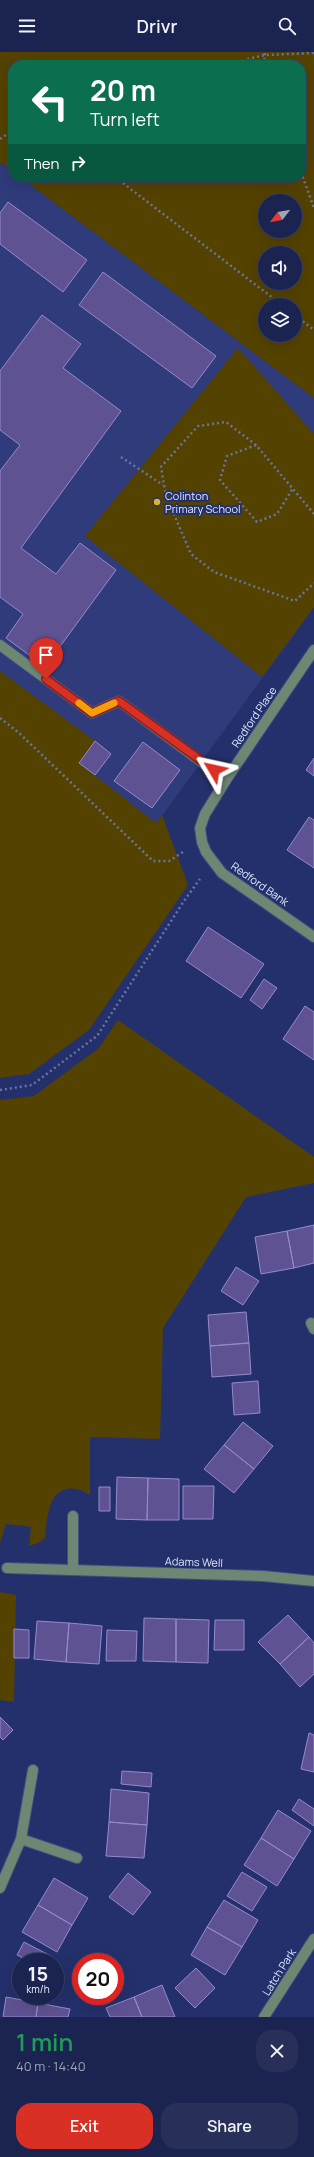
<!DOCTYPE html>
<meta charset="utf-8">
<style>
:root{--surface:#1b2450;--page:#28305a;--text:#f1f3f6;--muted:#a0a4b7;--line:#394167;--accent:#d93025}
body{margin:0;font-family:Manrope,sans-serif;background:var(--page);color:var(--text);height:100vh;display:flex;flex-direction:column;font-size:15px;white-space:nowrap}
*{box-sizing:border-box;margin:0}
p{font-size:13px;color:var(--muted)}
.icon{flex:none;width:22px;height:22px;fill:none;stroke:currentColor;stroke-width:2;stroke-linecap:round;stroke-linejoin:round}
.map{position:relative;height:1965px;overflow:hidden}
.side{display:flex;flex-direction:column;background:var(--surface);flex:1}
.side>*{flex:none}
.hud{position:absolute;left:8px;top:8px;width:298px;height:122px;border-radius:16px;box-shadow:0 4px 16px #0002,0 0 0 1px var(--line);background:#0b6e4f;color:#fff;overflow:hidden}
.needle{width:26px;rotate:239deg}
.controls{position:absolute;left:258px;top:142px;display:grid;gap:8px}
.controls a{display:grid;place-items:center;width:44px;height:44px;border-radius:50%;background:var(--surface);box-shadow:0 4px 16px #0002,0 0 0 1px var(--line);font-size:20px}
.speed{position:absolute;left:12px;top:1901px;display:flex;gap:8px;font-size:20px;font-weight:700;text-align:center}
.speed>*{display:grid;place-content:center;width:52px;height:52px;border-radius:50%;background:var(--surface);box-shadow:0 4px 16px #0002,0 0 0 1px var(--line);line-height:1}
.speed small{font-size:10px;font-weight:400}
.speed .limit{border:6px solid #d22;background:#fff;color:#111}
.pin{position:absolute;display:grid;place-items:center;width:34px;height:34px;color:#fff;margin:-41px -17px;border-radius:50% 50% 50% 0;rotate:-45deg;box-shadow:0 0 4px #0007}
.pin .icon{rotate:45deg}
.me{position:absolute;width:44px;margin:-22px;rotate:306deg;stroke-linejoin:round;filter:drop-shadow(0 0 3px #0008)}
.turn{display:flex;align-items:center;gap:14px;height:84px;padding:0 16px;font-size:18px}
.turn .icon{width:52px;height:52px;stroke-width:2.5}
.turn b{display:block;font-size:28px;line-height:34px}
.then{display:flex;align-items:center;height:38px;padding:0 16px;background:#0003;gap:8px;font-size:15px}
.round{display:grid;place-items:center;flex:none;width:42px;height:42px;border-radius:16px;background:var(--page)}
.head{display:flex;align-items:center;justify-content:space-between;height:68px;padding:0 16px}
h1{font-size:24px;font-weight:600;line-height:30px;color:#1e9e55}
.cta{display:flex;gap:8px;margin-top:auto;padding:8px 16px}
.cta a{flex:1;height:46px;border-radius:16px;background:var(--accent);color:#fff;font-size:16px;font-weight:600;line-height:46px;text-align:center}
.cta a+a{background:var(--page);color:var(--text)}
header{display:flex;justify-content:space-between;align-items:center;height:52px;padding:0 16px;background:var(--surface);font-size:18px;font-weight:600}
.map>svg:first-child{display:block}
.built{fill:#2f3b7b}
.green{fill:#544200;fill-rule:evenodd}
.building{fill:#5f5293;stroke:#9589cf}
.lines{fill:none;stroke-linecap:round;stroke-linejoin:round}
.minor-casing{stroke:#424d82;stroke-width:12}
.path{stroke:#6a74a1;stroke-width:2.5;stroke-dasharray:2 3;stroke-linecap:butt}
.minor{stroke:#6d8773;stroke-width:10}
.route-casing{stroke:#8d1f18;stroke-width:10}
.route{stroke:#d93025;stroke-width:7}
.slow{stroke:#f59e0b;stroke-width:7}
.poi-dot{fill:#d9b334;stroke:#24306b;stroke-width:1.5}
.labels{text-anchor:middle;stroke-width:4;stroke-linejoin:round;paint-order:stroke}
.poi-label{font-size:11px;fill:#dee5fb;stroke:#24306b;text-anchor:start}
.street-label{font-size:11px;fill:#dee5fb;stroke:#24306b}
</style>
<header><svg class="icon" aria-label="menu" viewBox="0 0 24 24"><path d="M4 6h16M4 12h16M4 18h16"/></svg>Drivr<svg class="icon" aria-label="search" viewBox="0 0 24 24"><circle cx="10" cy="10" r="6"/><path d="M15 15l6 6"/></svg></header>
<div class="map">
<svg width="314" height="1965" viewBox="0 0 314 1965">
<rect width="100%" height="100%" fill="#24306b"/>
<path class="built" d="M 2,111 L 13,119 L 13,125 L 20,125 L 314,346 L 314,555 L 156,772 L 79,711 L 0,619 L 0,113 Z"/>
<path class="green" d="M 0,0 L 314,0 L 314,346 L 20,125 L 301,125 L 301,13 L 13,13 L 13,119 L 2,111 L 0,113 ZM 265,149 L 295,149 L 295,179 L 265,179 ZM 265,201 L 295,201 L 295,231 L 265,231 ZM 265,253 L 295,253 L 295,283 L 265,283 Z
M 238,296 L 314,382 L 314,555 L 262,625 L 85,484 Z
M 0,619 L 95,689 L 79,711 L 156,771 L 162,763 L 188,833 L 89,978 L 29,1022 L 0,1026 Z
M 118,968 L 314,1105 L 314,1131 L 246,1145 L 163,1276 L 160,1387 L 90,1385 L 90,1443 C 86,1441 81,1437 76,1437 C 48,1432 47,1467 45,1486 L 38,1491 L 29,1494 L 31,1475 L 6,1472 L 0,1491 L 0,1048 L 34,1044 L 99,996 Z
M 0,1540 L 16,1543 L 14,1650 L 0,1648 Z"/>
<path class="building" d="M 8,150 L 87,208 L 63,240 L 0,192 L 0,161 Z
M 103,220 L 216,304 L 192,336 L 79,253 Z
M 42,263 L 81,292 L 63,316 L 121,359 L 21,496 L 56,522 L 80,491 L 116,518 L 45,615 L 6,586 L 23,562 L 0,545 L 0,419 L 20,393 L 0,378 L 0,319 Z
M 95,689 L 111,702 L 95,723 L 79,711 Z
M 143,690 L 180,718 L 152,756 L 114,729 Z
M 314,706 L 314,724 L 306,718 Z
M 309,765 L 314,768 L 314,816 L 287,798 Z
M 208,875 L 264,912 L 241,946 L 186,909 Z
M 264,927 L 277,936 L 262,957 L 250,948 Z
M 305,954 L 314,960 L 314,1008 L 283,987 Z
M 314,1173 L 314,1211 L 294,1216 L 287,1179 Z
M 287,1179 L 294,1216 L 261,1222 L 255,1185 Z
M 236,1215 L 259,1229 L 243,1253 L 221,1239 Z
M 246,1260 L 249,1291 L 210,1294 L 208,1263 Z
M 249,1291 L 251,1322 L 212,1325 L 210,1294 Z
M 258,1329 L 260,1361 L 234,1363 L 232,1331 Z
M 243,1370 L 273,1394 L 254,1417 L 224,1393 Z
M 224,1393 L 254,1417 L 234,1441 L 204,1417 Z
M 117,1425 L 148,1426 L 147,1468 L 116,1467 Z
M 148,1426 L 179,1427 L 179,1468 L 147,1468 Z
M 183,1434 L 214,1434 L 213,1467 L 183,1467 Z
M 99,1435 L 110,1435 L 110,1459 L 99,1459 Z
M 288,1563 L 309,1585 L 280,1612 L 258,1590 Z
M 144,1566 L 176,1567 L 176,1610 L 143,1609 Z
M 176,1567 L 209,1568 L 208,1611 L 176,1610 Z
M 215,1568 L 244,1568 L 244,1598 L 214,1598 Z
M 37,1569 L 69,1571 L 66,1610 L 34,1607 Z
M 69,1571 L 102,1574 L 99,1612 L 66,1610 Z
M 14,1577 L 29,1578 L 29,1606 L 14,1606 Z
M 107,1578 L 137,1579 L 136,1609 L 106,1609 Z
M 309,1585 L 314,1591 L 314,1622 L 300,1635 L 280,1612 Z
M 0,1665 L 13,1678 L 3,1688 L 0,1685 Z
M 309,1681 L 314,1683 L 314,1720 L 301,1717 Z
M 122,1719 L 152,1721 L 151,1735 L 121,1732 Z
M 111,1737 L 149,1741 L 147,1773 L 109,1770 Z
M 299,1747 L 314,1757 L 314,1774 L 292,1758 Z
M 278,1758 L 311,1779 L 294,1807 L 261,1786 Z
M 109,1770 L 147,1773 L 144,1806 L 106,1804 Z
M 261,1786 L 294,1807 L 277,1834 L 244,1813 Z
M 242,1820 L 267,1835 L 252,1859 L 227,1844 Z
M 128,1821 L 151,1840 L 133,1863 L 109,1845 Z
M 54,1826 L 88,1846 L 72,1873 L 38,1853 Z
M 224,1848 L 258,1868 L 242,1895 L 207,1875 Z
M 38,1853 L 72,1873 L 57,1900 L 22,1880 Z
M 207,1875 L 242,1895 L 225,1923 L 191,1903 Z
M 24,1890 L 51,1904 L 48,1910 L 31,1910 L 17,1903 Z
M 196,1916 L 215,1936 L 195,1956 L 175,1936 Z
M 162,1933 L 175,1965 L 142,1965 L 134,1945 Z
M 6,1945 L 38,1951 L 36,1965 L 3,1965 Z
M 134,1945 L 142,1965 L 110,1965 L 106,1956 Z
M 38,1951 L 70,1957 L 68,1965 L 36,1965 Z"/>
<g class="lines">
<g class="minor-casing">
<path id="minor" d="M 0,593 L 92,661 L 119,649 L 226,728
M 314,598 L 226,728 L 205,762 L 200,776 L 202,790 L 206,800 L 222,821 L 314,885
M 311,1271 L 314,1277
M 7,1516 L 263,1524 L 314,1529
M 73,1517 L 73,1464
M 21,1787 L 77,1806
M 0,1836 L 21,1787 L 33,1718
M 264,1965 L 314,1887"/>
</g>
<path class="path" d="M 223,13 L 265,3 L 314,1
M 264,13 L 265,0
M 0,87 L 13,78
M 301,120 L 314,156
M 115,125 L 282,253
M 295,263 L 314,278
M 256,393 L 227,404 L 220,428 L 257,470 L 277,462 L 293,436
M 121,405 L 163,433
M 314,462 L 256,393 L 226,370 L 198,374 L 161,415 L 166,444 L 191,502 L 214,520 L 295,549 L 314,531
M 0,666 L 18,680 L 153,809 L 169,809 L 183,800
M 0,1038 L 32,1033 L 97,984 L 184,849 L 200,827"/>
<use href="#minor" class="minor"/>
</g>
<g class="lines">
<g class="route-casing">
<path id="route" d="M 46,627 L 92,661 L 119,649 L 214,718"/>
</g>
<use href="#route" class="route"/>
<path class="slow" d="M 79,651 L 92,661 L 114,651"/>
</g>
<circle class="poi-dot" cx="157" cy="450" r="4"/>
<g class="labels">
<g class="poi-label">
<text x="165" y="448">Colinton<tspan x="165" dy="13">Primary School</tspan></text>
</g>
<g class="street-label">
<text transform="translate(254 665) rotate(-56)" y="4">Redford Place</text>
<text transform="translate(260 832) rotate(35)" y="4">Redford Bank</text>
<text transform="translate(194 1510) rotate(2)" y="4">Adams Well</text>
<text transform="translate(279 1920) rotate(-58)" y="4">Latch Park</text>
</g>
</g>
</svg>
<div class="controls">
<a><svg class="needle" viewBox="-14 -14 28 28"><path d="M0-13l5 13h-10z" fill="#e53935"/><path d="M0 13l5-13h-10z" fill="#a0a4b7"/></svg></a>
<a><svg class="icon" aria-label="sound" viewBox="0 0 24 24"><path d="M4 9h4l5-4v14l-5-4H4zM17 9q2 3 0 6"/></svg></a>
<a><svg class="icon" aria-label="layers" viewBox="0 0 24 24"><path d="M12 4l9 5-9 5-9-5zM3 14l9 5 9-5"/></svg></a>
</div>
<div class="speed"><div>15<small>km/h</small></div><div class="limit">20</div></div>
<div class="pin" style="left:46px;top:627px;background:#d93025"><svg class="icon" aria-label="arrive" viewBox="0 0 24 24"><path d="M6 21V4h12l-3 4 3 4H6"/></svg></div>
<svg class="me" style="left:214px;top:718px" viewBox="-20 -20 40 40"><path d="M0-17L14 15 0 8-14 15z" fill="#d93025" stroke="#fff" stroke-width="4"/></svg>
<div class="hud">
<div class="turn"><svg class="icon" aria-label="left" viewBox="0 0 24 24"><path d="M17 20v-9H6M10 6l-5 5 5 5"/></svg><div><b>20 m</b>Turn left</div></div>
<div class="then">Then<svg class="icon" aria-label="right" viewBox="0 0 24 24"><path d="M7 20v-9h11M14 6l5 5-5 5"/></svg></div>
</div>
</div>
<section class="side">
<div class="head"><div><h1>1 min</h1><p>40 m · 14:40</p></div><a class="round"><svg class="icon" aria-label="close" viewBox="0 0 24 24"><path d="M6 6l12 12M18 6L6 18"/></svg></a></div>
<div class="cta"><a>Exit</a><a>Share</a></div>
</section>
